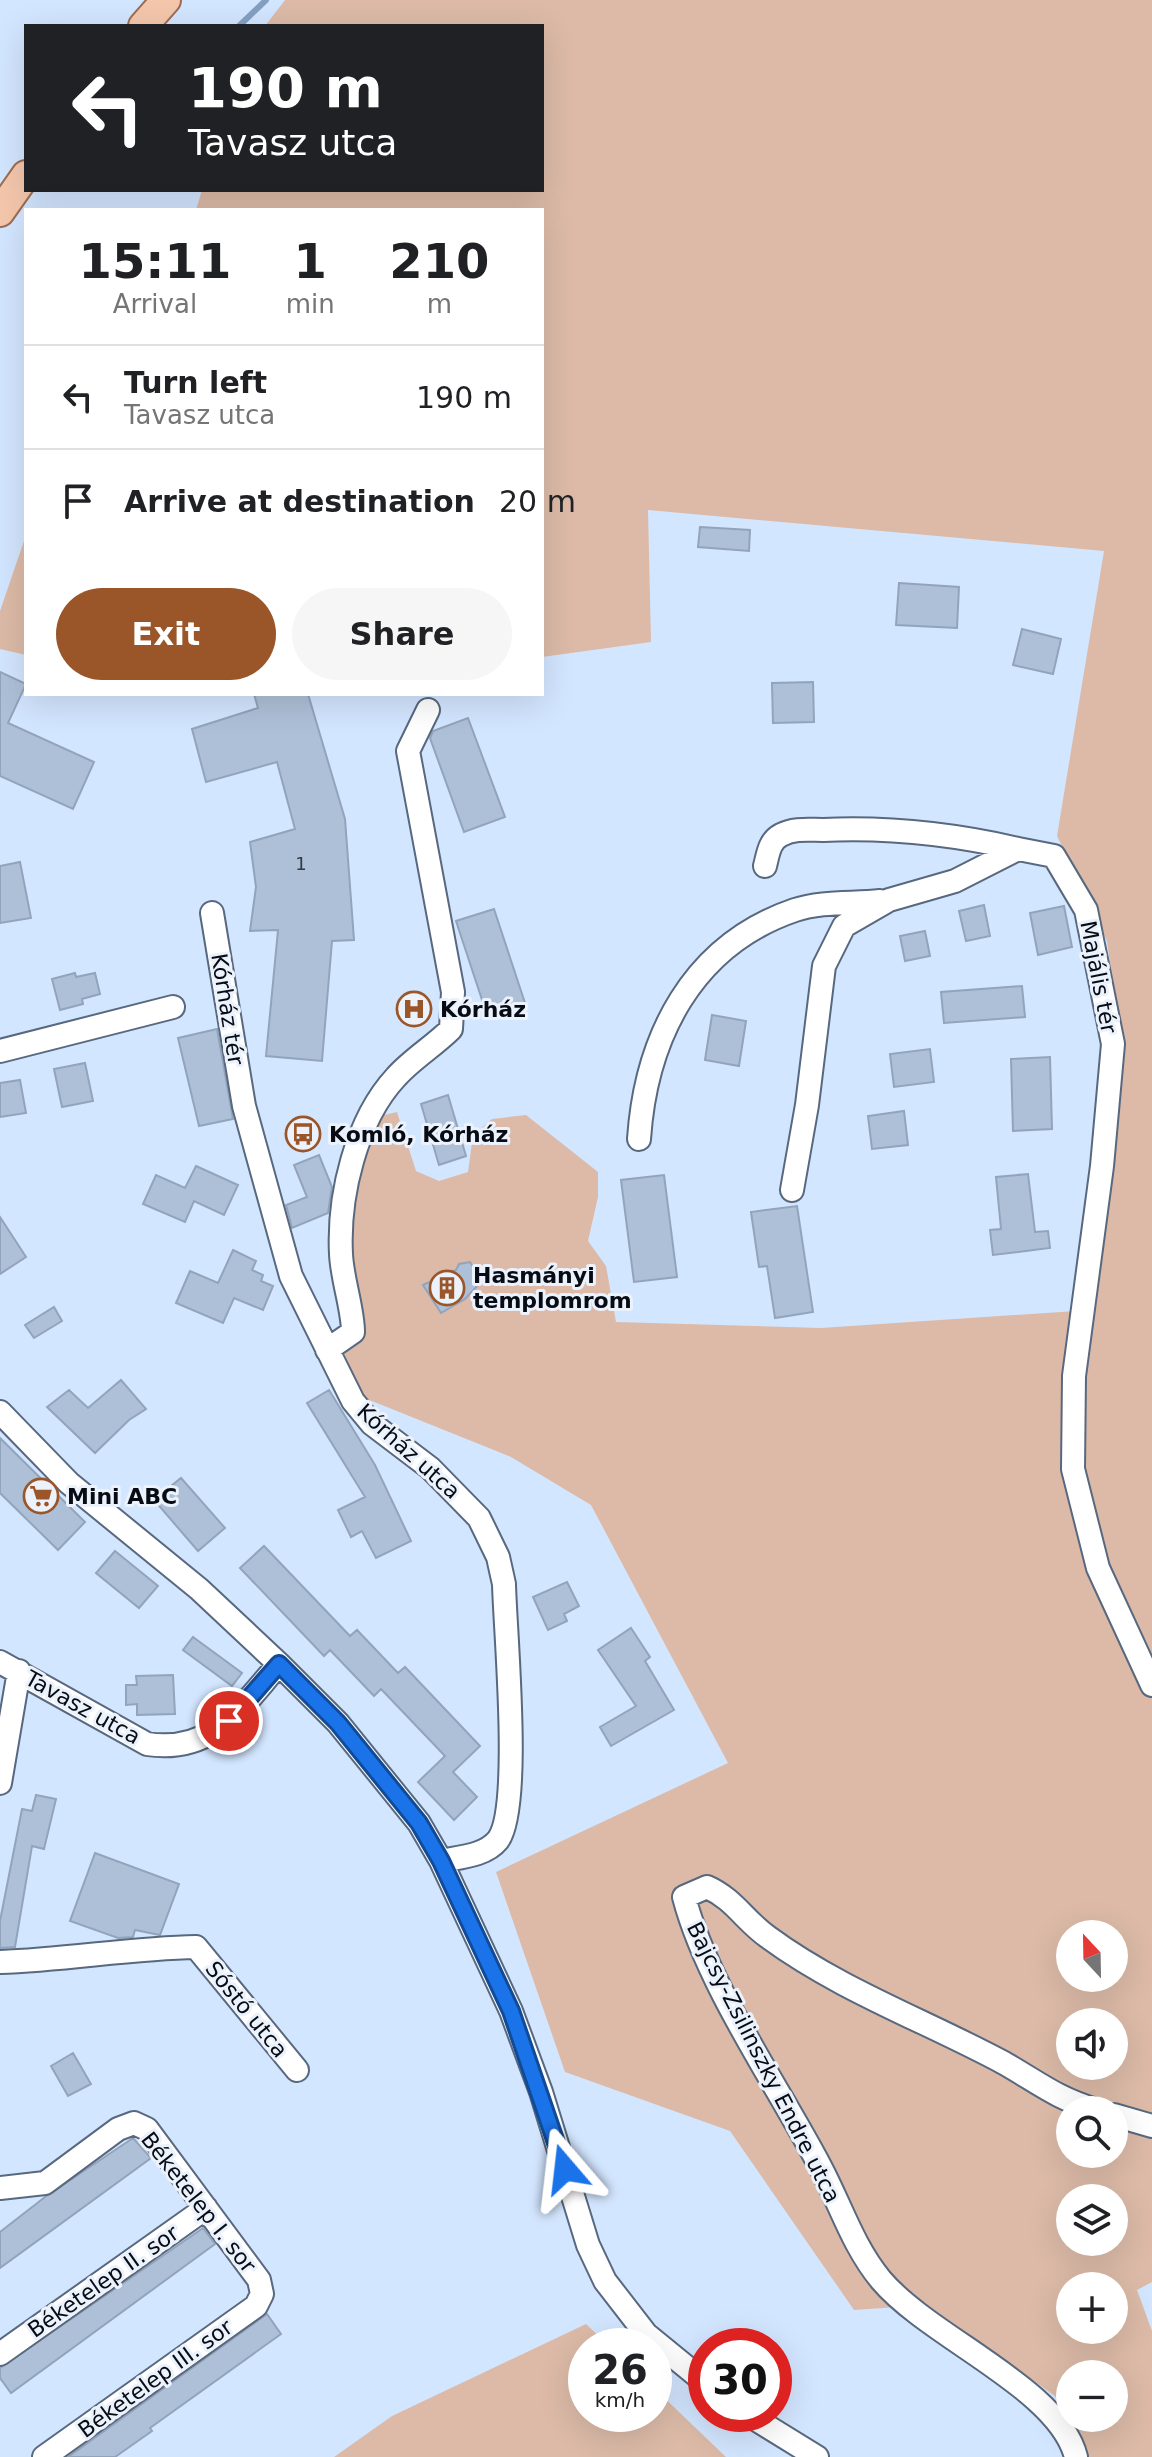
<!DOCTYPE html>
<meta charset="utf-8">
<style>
:root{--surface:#fff;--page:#f6f6f6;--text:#202124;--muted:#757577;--line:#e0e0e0;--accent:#9a5529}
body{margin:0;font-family:"DejaVu Sans",sans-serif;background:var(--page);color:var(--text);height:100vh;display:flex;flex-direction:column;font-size:30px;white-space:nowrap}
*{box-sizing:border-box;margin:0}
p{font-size:26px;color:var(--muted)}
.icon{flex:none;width:44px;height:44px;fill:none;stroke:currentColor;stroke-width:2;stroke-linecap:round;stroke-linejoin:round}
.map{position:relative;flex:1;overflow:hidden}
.drawer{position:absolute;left:24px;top:208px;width:520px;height:488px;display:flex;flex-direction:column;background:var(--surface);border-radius:0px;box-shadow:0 8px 32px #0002}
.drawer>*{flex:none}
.guide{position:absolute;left:24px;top:24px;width:520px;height:168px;border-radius:0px;box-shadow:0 8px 32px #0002;background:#202124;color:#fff;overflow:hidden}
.needle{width:52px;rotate:338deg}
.controls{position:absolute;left:1056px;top:1920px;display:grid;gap:16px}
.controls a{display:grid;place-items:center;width:72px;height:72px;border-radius:50%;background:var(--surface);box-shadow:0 8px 32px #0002;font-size:40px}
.speed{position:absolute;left:568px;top:2328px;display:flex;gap:16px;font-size:40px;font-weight:700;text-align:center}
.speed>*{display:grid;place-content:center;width:104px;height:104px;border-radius:50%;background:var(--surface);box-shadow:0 8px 32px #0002;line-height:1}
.speed small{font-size:20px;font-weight:400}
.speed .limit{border:12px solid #d22;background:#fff;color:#111}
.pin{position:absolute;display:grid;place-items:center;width:68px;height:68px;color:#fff;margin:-34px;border:4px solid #fff;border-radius:50%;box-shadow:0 2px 8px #0007}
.me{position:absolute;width:88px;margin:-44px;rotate:343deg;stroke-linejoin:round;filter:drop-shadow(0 0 6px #0008)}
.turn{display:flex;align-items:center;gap:28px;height:168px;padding:0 32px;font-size:36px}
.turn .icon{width:104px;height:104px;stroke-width:2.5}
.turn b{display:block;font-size:56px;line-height:68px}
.eta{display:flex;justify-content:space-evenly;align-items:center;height:136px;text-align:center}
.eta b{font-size:48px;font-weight:600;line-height:56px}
.primary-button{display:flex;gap:16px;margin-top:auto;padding:16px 32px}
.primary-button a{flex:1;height:92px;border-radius:48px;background:var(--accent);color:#fff;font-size:32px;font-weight:600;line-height:92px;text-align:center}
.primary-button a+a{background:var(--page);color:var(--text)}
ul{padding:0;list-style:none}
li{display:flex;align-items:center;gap:24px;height:104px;padding:0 32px;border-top:2px solid var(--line)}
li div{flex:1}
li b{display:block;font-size:30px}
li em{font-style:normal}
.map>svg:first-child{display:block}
.green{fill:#dcbaa7;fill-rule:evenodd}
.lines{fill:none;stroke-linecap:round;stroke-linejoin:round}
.stream{stroke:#859fc3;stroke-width:6}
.building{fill:#aec0d8;stroke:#92a4bb;stroke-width:2}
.minor-casing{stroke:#58687e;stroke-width:26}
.major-casing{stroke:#9c6d53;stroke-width:32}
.minor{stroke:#fff;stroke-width:22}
.major{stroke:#f4c7ac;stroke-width:28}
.route-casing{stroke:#114b97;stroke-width:20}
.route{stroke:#1a73e8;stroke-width:14}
.labels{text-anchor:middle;stroke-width:6;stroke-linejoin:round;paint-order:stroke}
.number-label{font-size:18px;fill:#313945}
.street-label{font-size:22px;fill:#070c14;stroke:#ebf2fc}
.poi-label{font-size:22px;font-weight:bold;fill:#070c14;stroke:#ebf2fc;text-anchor:start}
</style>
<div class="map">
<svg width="1152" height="2457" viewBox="0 0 1152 2457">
<rect width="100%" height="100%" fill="#d3e6ff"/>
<path class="green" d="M 285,0 L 1152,0 L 1152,2282 L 1137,2290 L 1152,2331 L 1152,2457 L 1087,2457 L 1087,2449 L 1055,2396 L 927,2305 L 854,2310 L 730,2131 L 565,2072 L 496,1872 L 728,1763 L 591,1505 L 511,1457 L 362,1397 L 341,1345 L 349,1196 L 380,1116 L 397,1112 L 416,1171 L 439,1181 L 468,1172 L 473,1135 L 492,1119 L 526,1115 L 598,1172 L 598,1197 L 588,1241 L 606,1266 L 616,1322 L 821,1328 L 1091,1310 L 1118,1024 L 1107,941 L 1057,836 L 1104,551 L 648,510 L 651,642 L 542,657 L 542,210 L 196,210 L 202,190 L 542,190 L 542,26 L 265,26 ZM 1070,1934 L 1114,1934 L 1114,1978 L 1070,1978 ZM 1070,2022 L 1114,2022 L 1114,2066 L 1070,2066 ZM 1070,2110 L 1114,2110 L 1114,2154 L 1070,2154 ZM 1070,2198 L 1114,2198 L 1114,2242 L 1070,2242 ZM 1070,2286 L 1114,2286 L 1114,2330 L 1070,2330 ZM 1070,2374 L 1114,2374 L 1114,2418 L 1070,2418 Z
M 26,535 L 26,655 L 0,649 L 0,611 Z
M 586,2324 L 609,2346 L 586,2346 L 586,2414 L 654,2414 L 654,2388 L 726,2457 L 334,2457 L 392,2416 Z"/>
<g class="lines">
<path class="stream" d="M 239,26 L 266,0"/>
</g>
<path class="building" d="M 700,527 L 750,530 L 749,551 L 698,547 Z
M 899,583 L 959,587 L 957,628 L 896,625 Z
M 1022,629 L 1061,639 L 1053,674 L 1013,665 Z
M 0,672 L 26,684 L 8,723 L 94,762 L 73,809 L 0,776 Z
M 813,682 L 814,722 L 773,723 L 772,683 Z
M 254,694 L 308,694 L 345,819 L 354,940 L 332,941 L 322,1061 L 266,1056 L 278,930 L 250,931 L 256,887 L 250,842 L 295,829 L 277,762 L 206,782 L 192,729 L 258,708 Z
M 468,718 L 505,817 L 464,832 L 430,738 L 433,731 Z
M 20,862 L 31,918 L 0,923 L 0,866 Z
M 984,905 L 990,936 L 966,941 L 959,911 Z
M 1064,906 L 1072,947 L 1038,955 L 1030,913 Z
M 494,909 L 525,1003 L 487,1015 L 456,921 Z
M 925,931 L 930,956 L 905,961 L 900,936 Z
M 75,973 L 76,977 L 95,973 L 100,994 L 82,999 L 83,1004 L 60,1010 L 52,979 Z
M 1022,986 L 1025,1017 L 944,1023 L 941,992 Z
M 712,1015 L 746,1021 L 739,1066 L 705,1060 Z
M 217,1029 L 233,1119 L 199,1126 L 178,1038 Z
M 930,1049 L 934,1082 L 894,1087 L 890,1054 Z
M 1050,1057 L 1052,1129 L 1013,1131 L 1011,1059 Z
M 85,1063 L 93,1101 L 62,1107 L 54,1069 Z
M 20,1080 L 26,1113 L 0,1117 L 0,1083 Z
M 448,1095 L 466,1156 L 439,1165 L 421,1104 Z
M 904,1111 L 908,1145 L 872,1149 L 868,1116 Z
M 319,1155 L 332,1187 L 328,1213 L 292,1228 L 286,1205 L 307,1197 L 294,1165 Z
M 196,1166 L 238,1185 L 224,1215 L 194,1201 L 185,1222 L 143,1204 L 156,1175 L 185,1188 Z
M 1028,1174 L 1035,1232 L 1048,1231 L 1050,1248 L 993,1255 L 990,1230 L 1001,1229 L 996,1177 Z
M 664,1175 L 677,1277 L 634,1282 L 621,1180 Z
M 797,1206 L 813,1312 L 775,1318 L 767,1266 L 759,1267 L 751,1212 Z
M 0,1217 L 26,1257 L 0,1274 Z
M 233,1250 L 256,1261 L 252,1270 L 263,1275 L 261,1281 L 273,1286 L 263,1310 L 234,1298 L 223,1323 L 176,1303 L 190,1271 L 218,1283 Z
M 470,1262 L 482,1281 L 465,1299 L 441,1313 L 423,1285 L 456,1270 L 459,1264 Z
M 54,1307 L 62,1321 L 34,1338 L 25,1325 Z
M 121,1380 L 146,1409 L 129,1420 L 95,1453 L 47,1407 L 69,1390 L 88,1408 Z
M 329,1390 L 375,1465 L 411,1541 L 376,1558 L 362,1531 L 351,1537 L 338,1510 L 365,1497 L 307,1403 Z
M 0,1438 L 85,1522 L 58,1550 L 0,1493 Z
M 181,1478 L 225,1528 L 198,1551 L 154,1500 Z
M 264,1546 L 350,1636 L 357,1630 L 398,1673 L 405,1667 L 480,1746 L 453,1772 L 477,1797 L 454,1820 L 418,1782 L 445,1756 L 381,1689 L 374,1696 L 330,1650 L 324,1656 L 240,1568 Z
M 115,1551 L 158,1586 L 139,1608 L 96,1573 Z
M 567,1582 L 579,1606 L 564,1614 L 567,1621 L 548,1630 L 533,1597 Z
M 631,1628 L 650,1657 L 645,1661 L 674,1710 L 611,1746 L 600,1727 L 636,1706 L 598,1650 Z
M 193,1637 L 242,1673 L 232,1686 L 183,1650 Z
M 173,1675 L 175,1714 L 137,1715 L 137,1704 L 126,1705 L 126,1685 L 137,1685 L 136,1676 Z
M 36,1795 L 56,1799 L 44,1849 L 32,1846 L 15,1947 L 0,1948 L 0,1921 L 22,1809 L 32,1811 Z
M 95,1853 L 179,1884 L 160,1935 L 135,1930 L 133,1937 L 118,1938 L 70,1921 Z
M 73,2053 L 91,2084 L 68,2096 L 51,2066 Z
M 133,2138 L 151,2158 L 0,2268 L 0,2232 L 45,2197 Z
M 203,2228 L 215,2244 L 11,2393 L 0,2378 L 0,2368 Z
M 267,2314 L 281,2334 L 150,2428 L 152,2431 L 115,2457 L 68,2457 Z"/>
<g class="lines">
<g class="minor-casing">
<path id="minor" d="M 765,866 C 768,855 769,841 781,835 C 794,828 809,830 823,830 C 889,827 953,834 1018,849
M 212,913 L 244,1106 L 291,1276 L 353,1401 L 372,1424 L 430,1468 L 479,1518 L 498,1557 L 504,1584 C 505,1631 522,1808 498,1840 C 485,1856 460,1857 441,1861
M 0,1051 L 173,1007
M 639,1139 C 646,1037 692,945 795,910 C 822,901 852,904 880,901
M 792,1190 L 807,1105 L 824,966 L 844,926 L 889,900 L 955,881 L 1018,849 L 1054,856 L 1086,910 L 1113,1044 L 1102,1166 L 1074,1376 L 1073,1469 L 1098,1568 L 1152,1685
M 327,1350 L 353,1332 C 353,1309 342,1279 341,1254 C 338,1196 356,1120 396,1077 C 412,1059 434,1046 451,1029 L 453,992 L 408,751 L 428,710
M 0,1412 L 69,1483 L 199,1589 L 279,1664 L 338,1723 L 419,1823 L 441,1861 L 511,2011 L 541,2092 L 588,2245 L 605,2281 L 646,2334 L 706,2383
M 0,1662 L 147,1744 C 213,1754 240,1708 279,1664
M 0,1783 L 19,1671
M 0,1962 C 66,1960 131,1948 196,1947 L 297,2070
M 1114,2115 L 1152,2126
M 0,2188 L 45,2183 L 118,2129 L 134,2123 L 147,2129 L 259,2280 L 262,2294 L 256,2306 L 44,2457
M 0,2354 L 206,2208
M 747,2414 L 817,2457
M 1076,2457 C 1059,2388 930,2338 881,2280 C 853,2246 841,2206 821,2168 C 778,2086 707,1985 684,1897 L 707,1887 C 734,1899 745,1921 768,1937 C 840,1990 926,2021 1004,2063 C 1039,2083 1056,2098 1096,2110"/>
</g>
<g class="major-casing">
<path id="major" d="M 143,26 L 166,0
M 0,212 L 26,175"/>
</g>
<use href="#minor" class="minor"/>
<use href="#major" class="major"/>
</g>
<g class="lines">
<g class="route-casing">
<path id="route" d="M 229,1721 L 279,1664 L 338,1723 L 419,1823 L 441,1861 L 511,2011 L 565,2169"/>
</g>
<use href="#route" class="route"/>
</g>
<defs>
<g id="hospital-ring" transform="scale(1.8)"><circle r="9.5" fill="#ebf2fc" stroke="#9a5529" stroke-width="1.5"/><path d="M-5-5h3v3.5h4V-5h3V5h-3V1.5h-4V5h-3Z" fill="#9a5529"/></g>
<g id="bus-ring" transform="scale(1.8)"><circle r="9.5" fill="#ebf2fc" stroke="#9a5529" stroke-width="1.5"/><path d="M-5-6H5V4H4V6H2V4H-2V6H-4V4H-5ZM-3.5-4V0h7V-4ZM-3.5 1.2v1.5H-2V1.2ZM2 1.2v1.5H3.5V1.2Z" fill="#9a5529"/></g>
<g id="building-ring" transform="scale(1.8)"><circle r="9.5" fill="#ebf2fc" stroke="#9a5529" stroke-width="1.5"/><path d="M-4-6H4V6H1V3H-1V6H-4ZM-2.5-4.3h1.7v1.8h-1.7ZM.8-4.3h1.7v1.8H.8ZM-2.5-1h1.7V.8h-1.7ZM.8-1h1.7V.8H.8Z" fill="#9a5529"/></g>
<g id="supermarket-ring" transform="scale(1.8)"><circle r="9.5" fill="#ebf2fc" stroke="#9a5529" stroke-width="1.5"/><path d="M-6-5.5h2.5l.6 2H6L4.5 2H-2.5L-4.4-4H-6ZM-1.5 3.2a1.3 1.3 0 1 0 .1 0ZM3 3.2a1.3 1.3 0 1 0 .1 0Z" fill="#9a5529"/></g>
</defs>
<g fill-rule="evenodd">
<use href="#hospital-ring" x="414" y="1009"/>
<use href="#bus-ring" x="303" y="1134"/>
<use href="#building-ring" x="447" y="1288"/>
<use href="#supermarket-ring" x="41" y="1496"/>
</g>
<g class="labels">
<g class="number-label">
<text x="301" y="870">1</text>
</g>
<g class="street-label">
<text transform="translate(1099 977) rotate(79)" y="8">Majális tér</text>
<text transform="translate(228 1009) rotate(81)" y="8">Kórház tér</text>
<text transform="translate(409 1451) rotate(42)" y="8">Kórház utca</text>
<text transform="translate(83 1707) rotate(29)" y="8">Tavasz utca</text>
<text transform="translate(247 2009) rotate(51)" y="8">Sóstó utca</text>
<text transform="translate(764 2062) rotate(63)" y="8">Bajcsy-Zsilinszky Endre utca</text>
<text transform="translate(199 2202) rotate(52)" y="8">Béketelep I. sor</text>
<text transform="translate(103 2281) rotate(-35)" y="8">Béketelep II. sor</text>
<text transform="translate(155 2378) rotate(-36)" y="8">Béketelep III. sor</text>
</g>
<g class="poi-label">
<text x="440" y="1017">Kórház</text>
<text x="329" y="1142">Komló, Kórház</text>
<text x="473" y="1283">Hasmányi<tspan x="473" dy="25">templomrom</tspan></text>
<text x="67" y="1504">Mini ABC</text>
</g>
</g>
</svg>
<div class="controls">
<a><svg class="needle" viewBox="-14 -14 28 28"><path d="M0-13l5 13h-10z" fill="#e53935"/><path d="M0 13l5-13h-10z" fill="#757577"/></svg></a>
<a><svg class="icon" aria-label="sound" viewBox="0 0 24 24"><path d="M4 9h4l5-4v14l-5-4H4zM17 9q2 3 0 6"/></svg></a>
<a><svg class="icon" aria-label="search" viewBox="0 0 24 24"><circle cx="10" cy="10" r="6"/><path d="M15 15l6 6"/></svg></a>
<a><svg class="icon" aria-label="layers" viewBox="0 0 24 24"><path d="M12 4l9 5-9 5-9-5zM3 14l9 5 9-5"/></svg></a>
<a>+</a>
<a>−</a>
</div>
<div class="speed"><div>26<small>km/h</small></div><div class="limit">30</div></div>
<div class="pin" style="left:229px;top:1721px;background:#d93025"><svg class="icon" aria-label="arrive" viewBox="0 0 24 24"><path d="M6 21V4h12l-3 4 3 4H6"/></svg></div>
<svg class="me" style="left:565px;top:2169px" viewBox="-20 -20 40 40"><path d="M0-17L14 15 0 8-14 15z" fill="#1a73e8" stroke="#fff" stroke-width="4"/></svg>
<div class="guide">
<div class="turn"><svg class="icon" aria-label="left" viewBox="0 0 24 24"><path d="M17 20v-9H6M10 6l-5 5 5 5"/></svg><div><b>190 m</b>Tavasz utca</div></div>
</div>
<section class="drawer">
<div class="eta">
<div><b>15:11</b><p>Arrival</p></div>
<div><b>1</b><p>min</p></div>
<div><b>210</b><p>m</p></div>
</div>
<ul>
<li><svg class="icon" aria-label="left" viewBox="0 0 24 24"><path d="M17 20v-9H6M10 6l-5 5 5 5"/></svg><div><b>Turn left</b><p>Tavasz utca</p></div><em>190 m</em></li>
<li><svg class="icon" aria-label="arrive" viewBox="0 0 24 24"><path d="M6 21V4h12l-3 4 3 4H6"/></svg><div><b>Arrive at destination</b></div><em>20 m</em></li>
</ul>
<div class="primary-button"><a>Exit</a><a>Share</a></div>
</section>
</div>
